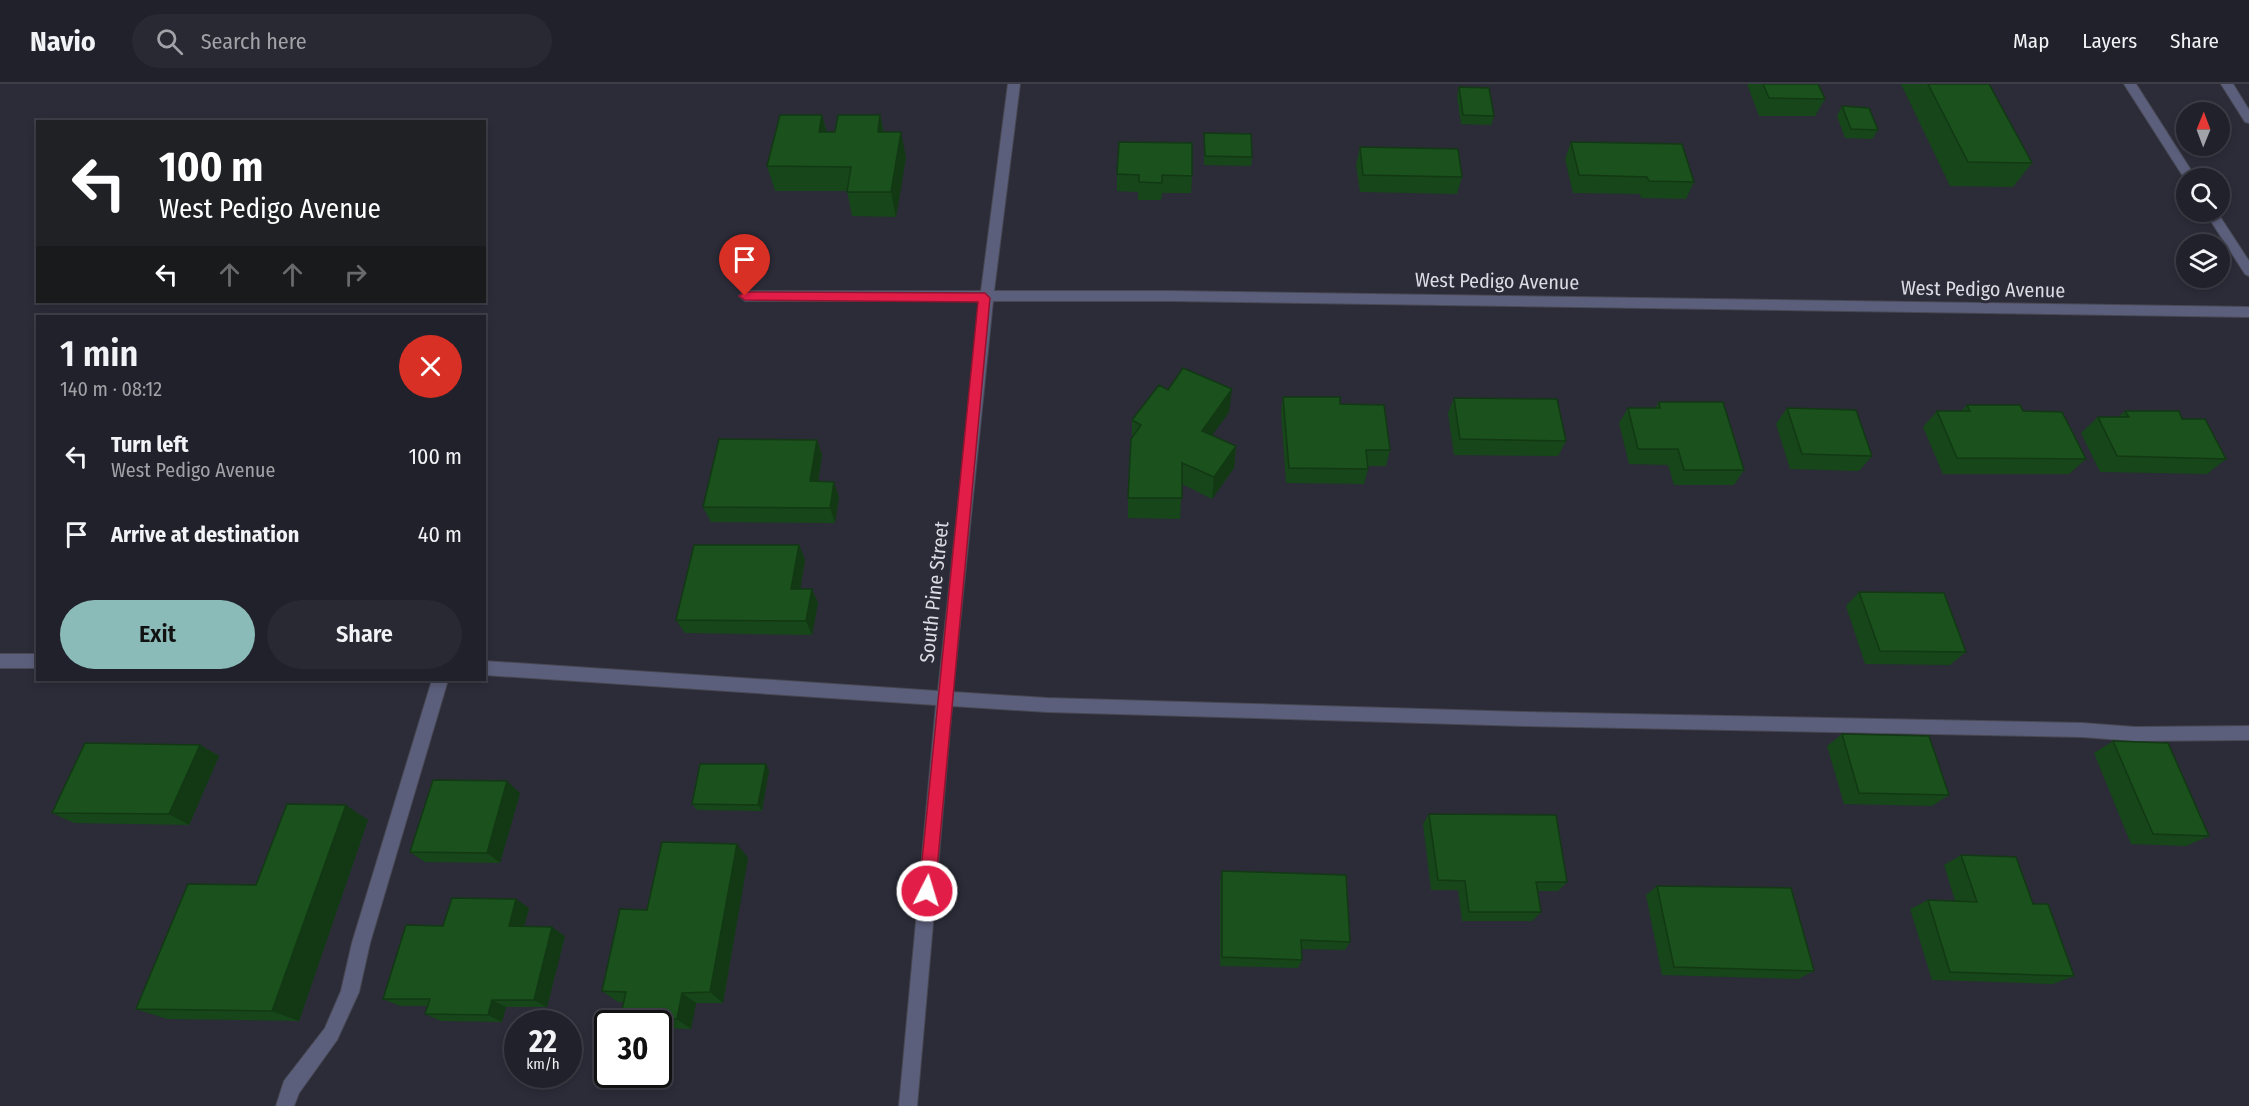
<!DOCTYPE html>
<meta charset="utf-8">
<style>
:root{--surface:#20212a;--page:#282932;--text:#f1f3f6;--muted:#a2a3a8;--line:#3d3e47;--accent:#8bbbb9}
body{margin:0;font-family:"Fira Sans Condensed",sans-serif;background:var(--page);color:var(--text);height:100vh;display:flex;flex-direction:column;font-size:22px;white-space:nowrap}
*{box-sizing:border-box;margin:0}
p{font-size:20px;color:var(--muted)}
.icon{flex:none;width:33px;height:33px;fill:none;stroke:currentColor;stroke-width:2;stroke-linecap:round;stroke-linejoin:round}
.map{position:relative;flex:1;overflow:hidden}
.details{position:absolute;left:36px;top:231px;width:450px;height:366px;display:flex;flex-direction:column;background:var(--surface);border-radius:0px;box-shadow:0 3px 9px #0003,0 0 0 2px var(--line)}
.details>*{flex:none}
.hud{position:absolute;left:36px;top:36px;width:450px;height:183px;border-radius:0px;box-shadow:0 3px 9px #0003,0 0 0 2px var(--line);background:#202124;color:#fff;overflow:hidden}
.needle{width:39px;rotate:1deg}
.controls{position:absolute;left:2176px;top:18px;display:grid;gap:12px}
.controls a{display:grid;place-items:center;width:54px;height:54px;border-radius:50%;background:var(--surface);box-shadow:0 3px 9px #0003,0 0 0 2px var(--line);font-size:30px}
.speed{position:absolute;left:504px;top:926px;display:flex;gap:12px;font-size:30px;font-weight:700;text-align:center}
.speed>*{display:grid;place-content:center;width:78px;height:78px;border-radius:50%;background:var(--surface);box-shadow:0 3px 9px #0003,0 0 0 2px var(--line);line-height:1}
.speed small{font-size:15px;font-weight:400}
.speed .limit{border:3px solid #111;border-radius:9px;background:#fff;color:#111}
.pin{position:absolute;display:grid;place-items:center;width:51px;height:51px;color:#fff;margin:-62px -26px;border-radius:50% 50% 50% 0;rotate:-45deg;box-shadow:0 0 6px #0007}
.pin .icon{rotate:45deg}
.me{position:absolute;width:66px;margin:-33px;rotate:5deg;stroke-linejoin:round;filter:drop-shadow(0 0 4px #0008)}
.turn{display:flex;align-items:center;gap:21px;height:126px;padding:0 24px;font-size:27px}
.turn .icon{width:78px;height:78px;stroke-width:2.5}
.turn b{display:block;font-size:42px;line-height:51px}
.lanes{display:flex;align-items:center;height:57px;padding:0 24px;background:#0003;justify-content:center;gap:30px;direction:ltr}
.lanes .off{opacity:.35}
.round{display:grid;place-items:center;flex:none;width:63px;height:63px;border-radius:32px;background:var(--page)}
.headline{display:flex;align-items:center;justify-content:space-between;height:102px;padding:0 24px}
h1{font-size:36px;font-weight:600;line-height:45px}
.button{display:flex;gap:12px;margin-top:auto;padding:12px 24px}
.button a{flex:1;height:69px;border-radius:36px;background:var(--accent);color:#111;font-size:24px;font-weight:600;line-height:69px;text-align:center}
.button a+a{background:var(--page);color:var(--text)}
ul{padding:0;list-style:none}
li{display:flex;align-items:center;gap:18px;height:78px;padding:0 24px}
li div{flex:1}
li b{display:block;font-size:22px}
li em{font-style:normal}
header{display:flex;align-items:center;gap:36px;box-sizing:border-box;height:84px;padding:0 30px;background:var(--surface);border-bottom:2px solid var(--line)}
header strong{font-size:28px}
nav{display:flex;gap:33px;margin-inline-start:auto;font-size:21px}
.search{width:420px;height:54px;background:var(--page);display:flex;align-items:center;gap:15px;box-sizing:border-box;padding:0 21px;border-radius:33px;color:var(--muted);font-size:22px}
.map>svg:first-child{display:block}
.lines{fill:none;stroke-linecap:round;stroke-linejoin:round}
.minor-casing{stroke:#474853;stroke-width:2}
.minor{fill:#5c5f7b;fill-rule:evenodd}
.wall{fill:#164619}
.shaded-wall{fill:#123914}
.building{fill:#1a511d;stroke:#123914;stroke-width:1.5}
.route{fill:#e11d48;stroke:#92132f;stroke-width:1.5}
.labels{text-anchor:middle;stroke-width:6;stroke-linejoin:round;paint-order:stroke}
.street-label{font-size:20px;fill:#dadce3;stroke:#2b2c38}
</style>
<header>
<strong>Navio</strong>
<div class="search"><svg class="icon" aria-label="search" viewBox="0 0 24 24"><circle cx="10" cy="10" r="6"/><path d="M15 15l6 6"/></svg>Search here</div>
<nav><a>Map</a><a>Layers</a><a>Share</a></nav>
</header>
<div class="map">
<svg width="2249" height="1022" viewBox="0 0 2249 1022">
<rect width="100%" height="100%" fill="#2b2c38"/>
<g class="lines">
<g class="minor-casing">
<path id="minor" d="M 1008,0 L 1020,0 L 994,207 L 1171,207 L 2249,223 L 2249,233 L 1171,217 L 993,217 L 953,608 L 1047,614 L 1524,628 L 2082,639 L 2135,643 L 2249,642 L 2249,656 L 2135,657 L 2082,653 L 1524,642 L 1047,628 L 952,622 L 917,1022 L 899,1022 L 936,621 L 484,591 L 484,577 L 938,607 L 980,217 L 745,217 L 739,212 L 745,207 L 981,207 Z
M 2124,0 L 2136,0 L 2196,94 L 2187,94 L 2186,97 Z
M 2221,0 L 2233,0 L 2249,26 L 2249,39 L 2245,38 Z
M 2205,128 L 2217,128 L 2249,177 L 2249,192 L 2245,190 Z
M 0,570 L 38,570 L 38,584 L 0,584 Z
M 432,596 L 448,596 L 370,859 L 359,908 L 337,956 L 299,1009 L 294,1022 L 276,1022 L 284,997 L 325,944 L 341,907 L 352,859 Z"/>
</g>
<use href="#minor" class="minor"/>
</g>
<path class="wall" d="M 1747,0 L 1818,0 L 1825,15 L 1815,32 L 1759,32 Z
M 1901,0 L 1989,0 L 2032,79 L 2013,103 L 1950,102 Z
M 1459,3 L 1494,32 L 1491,41 L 1461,40 L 1457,12 Z
M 1842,22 L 1878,46 L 1872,55 L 1845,54 L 1837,32 Z
M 822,31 L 827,48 L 835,48 L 880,31 L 884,48 L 906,73 L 896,133 L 852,132 L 847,107 L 775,107 L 767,82 Z
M 1204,49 L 1252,73 L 1251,82 L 1204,81 Z
M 1571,58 L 1694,98 L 1686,115 L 1641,114 L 1640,110 L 1573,109 L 1565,75 Z
M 1360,63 L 1462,93 L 1457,110 L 1360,108 L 1356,81 Z
M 1117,90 L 1192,92 L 1191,109 L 1162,109 L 1161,116 L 1138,116 L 1138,108 L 1117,107 Z
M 1168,306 L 1229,328 L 1212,351 L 1236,362 L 1234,384 L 1212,415 L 1182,400 L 1180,435 L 1128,434 L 1128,414 L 1132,354 L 1132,336 Z
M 1283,313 L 1340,320 L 1390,366 L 1386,382 L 1368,382 L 1368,385 L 1364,400 L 1286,399 L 1281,328 Z
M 1454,314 L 1566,357 L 1558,372 L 1454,371 L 1448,329 Z
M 1659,318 L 1744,386 L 1734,401 L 1674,401 L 1668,381 L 1629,380 L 1619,339 L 1628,324 L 1655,324 Z
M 1967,321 L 2023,327 L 2086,375 L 2069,390 L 1943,390 L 1923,343 L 1937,327 L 1961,327 Z
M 1787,324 L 1872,372 L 1859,387 L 1790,385 L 1776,340 Z
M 2125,327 L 2182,335 L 2226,375 L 2207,390 L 2100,388 L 2081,349 L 2098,333 L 2118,333 Z
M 817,356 L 822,371 L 818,398 L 839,413 L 835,439 L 711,438 L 703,423 Z
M 799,461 L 805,476 L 800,505 L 812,505 L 818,519 L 812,551 L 685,549 L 676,536 Z
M 1859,508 L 1966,568 L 1950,581 L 1865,580 L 1846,522 Z
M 1842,650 L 1949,711 L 1932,722 L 1844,720 L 1827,662 Z
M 2113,657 L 2209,752 L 2186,762 L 2131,760 L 2094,669 Z
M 200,661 L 219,672 L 189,741 L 74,739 L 52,729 Z
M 769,686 L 762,727 L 697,726 L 692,720 Z
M 520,709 L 500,779 L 425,778 L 410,768 Z
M 1429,730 L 1567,798 L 1558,807 L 1538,807 L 1541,828 L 1532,837 L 1462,837 L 1458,806 L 1431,806 L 1423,740 Z
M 368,736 L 299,937 L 167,935 L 136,925 L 256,801 Z
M 1961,771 L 2033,820 L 2074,892 L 2053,900 L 1932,896 L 1910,825 L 1928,816 L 1955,817 L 1944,781 Z
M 748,774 L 723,919 L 696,919 L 691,945 L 658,944 L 658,939 L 628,939 L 620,934 L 624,918 L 618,918 L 602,907 L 647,826 Z
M 1222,787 L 1350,858 L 1345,866 L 1301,865 L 1302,876 L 1298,884 L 1220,882 L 1220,796 Z
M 1657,802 L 1814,887 L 1798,895 L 1662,891 L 1646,811 Z
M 529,824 L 524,843 L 565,852 L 547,923 L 506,923 L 502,938 L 441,937 L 425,930 L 428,922 L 400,922 L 383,915 Z"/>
<path class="shaded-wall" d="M 822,31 L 828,55 L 819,48 Z
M 880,31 L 885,56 L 878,48 Z
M 901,48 L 906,73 L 896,133 L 891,108 Z
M 1232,305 L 1229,328 L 1200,368 L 1202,347 Z
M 817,356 L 822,371 L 816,412 L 810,397 Z
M 1236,362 L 1234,384 L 1212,415 L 1214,393 Z
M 834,398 L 839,413 L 835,439 L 830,424 Z
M 799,461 L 805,476 L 798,519 L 791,505 Z
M 812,505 L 818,519 L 812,551 L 806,537 Z
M 200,661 L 219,672 L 189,741 L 169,730 Z
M 766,680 L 769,686 L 762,727 L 758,721 Z
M 507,697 L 520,709 L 500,779 L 487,769 Z
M 346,721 L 368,736 L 299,937 L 272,927 Z
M 737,760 L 748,774 L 723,919 L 710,908 Z
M 516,815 L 529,824 L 522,851 L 509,842 Z
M 552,843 L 565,852 L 547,923 L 534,916 Z
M 682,909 L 696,919 L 691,945 L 677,935 Z
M 492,916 L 506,923 L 502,938 L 488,931 Z"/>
<path class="building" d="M 1763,0 L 1818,0 L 1825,15 L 1769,14 Z
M 1928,0 L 1989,0 L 2032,79 L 1968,78 Z
M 1459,3 L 1489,4 L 1494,32 L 1463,31 Z
M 1842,22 L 1869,24 L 1878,46 L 1851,45 Z
M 780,31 L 822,31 L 819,48 L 835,48 L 838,31 L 880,31 L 878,48 L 901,48 L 891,108 L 847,108 L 851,83 L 767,82 Z
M 1204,49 L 1251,50 L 1252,73 L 1205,72 Z
M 1119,58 L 1192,59 L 1192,92 L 1162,91 L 1162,99 L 1139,98 L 1139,91 L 1117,90 Z
M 1571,58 L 1682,60 L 1694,98 L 1649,97 L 1647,93 L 1579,91 Z
M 1360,63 L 1458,65 L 1462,93 L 1363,91 Z
M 1183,284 L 1232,305 L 1202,347 L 1236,362 L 1214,393 L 1182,379 L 1182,414 L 1128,414 L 1131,355 L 1141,341 L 1132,336 L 1159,301 L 1168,306 Z
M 1283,313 L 1340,313 L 1340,320 L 1384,321 L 1390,366 L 1366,366 L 1368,385 L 1289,384 Z
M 1454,314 L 1557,315 L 1566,357 L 1460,355 Z
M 1659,318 L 1723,318 L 1744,386 L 1684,386 L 1678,365 L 1638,365 L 1628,324 L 1660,324 Z
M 1967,321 L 2020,321 L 2023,327 L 2062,328 L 2086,375 L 1957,374 L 1937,327 L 1970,327 Z
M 1787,324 L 1856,326 L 1872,372 L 1802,370 Z
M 2125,327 L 2179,327 L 2182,335 L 2205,335 L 2226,375 L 2117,372 L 2098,333 L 2129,333 Z
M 719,355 L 817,356 L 810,397 L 834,398 L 830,424 L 703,423 Z
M 694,461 L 799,461 L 791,505 L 812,505 L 806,537 L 676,536 Z
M 1859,508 L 1944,509 L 1966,568 L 1880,567 Z
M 1842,650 L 1929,652 L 1949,711 L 1859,709 Z
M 2113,657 L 2168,659 L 2209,752 L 2153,750 Z
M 85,659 L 200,661 L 169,730 L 52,729 Z
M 700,680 L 766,680 L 758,721 L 692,720 Z
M 433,696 L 507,697 L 487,769 L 410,768 Z
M 287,720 L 346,721 L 272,927 L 136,925 L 188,800 L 256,801 Z
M 1429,730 L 1556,731 L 1567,798 L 1536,798 L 1541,828 L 1469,828 L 1465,797 L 1438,796 Z
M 662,758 L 737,760 L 710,908 L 682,909 L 677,935 L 620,934 L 626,908 L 602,907 L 620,825 L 647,826 Z
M 1961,771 L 2016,773 L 2033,820 L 2048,820 L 2074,892 L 1950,888 L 1928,816 L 1977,818 Z
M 1222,787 L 1346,791 L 1350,858 L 1301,856 L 1302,876 L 1222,873 Z
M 1657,802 L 1791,804 L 1814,887 L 1674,883 Z
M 452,814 L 516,815 L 509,842 L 552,843 L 534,916 L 492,916 L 488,931 L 425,930 L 430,915 L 383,915 L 406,841 L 443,842 Z"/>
<path class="route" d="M 745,208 L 985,209 L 990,214 L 935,807 L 933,812 L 927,815 L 921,812 L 919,807 L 978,218 L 745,216 L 739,212 Z"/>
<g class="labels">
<g class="street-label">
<text transform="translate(1497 197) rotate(1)" y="7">West Pedigo Avenue</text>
<text transform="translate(1983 205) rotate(1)" y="7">West Pedigo Avenue</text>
<text transform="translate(934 508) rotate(-84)" y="7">South Pine Street</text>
</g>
</g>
</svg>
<div class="controls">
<a><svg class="needle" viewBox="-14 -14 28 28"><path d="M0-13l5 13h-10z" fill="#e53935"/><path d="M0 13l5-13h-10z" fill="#a2a3a8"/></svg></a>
<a><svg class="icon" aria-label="search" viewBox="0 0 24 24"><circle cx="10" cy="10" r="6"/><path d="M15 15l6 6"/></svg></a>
<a><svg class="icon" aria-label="layers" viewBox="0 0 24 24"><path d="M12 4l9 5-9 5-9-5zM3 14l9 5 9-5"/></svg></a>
</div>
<div class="speed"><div>22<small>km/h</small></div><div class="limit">30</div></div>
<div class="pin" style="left:745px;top:212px;background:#d93025"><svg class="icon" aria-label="arrive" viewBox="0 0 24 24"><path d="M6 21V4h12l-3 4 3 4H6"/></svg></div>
<svg class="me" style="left:927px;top:807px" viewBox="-20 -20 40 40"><circle r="17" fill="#e11d48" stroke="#fff" stroke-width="3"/><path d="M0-11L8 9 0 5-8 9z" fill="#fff"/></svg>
<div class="hud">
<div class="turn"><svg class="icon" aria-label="left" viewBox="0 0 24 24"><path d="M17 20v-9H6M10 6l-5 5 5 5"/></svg><div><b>100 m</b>West Pedigo Avenue</div></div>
<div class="lanes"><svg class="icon" aria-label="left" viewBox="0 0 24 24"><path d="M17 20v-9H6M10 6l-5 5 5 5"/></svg><svg class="icon off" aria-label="ahead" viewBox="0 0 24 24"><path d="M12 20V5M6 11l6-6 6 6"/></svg><svg class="icon off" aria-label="ahead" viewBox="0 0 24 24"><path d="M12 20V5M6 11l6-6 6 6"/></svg><svg class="icon off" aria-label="right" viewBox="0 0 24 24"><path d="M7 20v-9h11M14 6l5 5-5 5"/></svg></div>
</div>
<section class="details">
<div class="headline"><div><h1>1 min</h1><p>140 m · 08:12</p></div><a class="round" style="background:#d93025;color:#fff"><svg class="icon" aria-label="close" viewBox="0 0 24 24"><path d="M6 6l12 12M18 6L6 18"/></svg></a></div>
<ul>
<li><svg class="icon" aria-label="left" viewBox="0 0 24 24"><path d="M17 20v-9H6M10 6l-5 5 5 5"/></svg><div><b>Turn left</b><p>West Pedigo Avenue</p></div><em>100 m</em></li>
<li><svg class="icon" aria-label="arrive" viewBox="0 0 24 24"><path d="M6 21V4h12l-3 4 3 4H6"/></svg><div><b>Arrive at destination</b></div><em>40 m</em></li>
</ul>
<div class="button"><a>Exit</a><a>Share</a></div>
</section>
</div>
